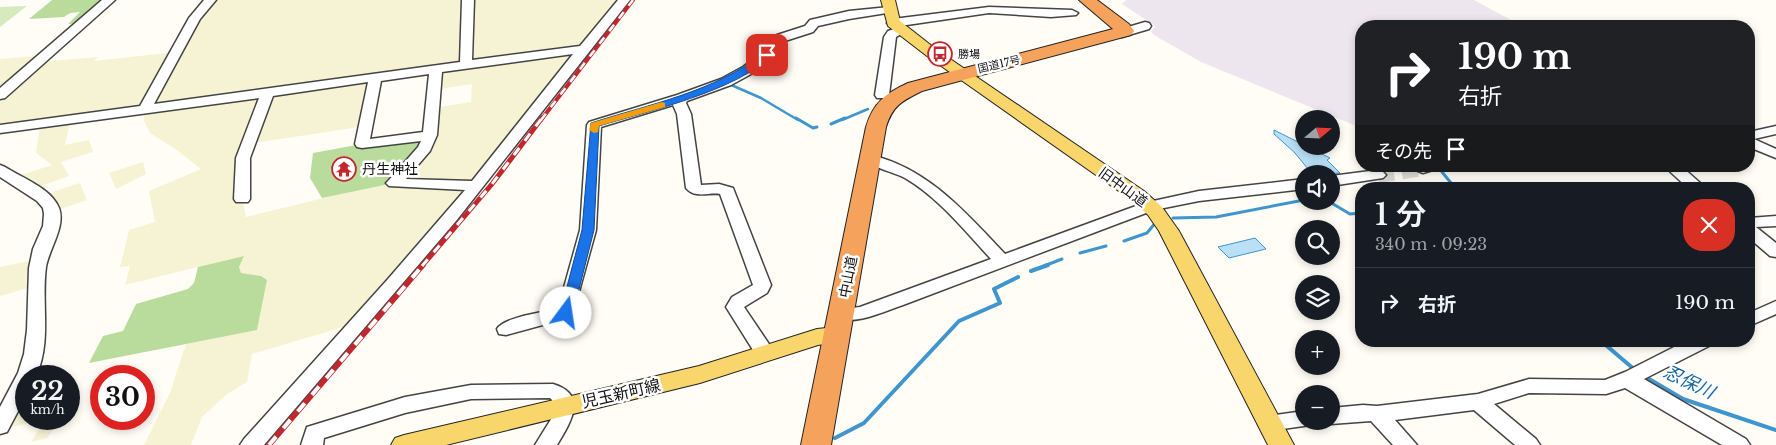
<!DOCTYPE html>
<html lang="ja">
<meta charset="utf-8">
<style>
:root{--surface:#171b24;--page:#242831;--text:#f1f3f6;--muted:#9ea1a6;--line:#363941}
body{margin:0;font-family:"Libre Baskerville","Noto Sans JP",serif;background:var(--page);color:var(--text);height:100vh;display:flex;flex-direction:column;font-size:19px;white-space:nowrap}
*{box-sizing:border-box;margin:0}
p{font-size:16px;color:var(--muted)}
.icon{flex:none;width:28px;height:28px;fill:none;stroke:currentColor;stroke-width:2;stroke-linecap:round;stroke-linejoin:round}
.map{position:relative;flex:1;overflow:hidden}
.details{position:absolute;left:1355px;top:182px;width:400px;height:165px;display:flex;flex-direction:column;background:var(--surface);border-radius:20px;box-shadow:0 2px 8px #0003}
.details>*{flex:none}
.hud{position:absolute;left:1355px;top:20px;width:400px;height:152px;border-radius:20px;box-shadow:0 2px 8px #0003;background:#202124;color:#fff;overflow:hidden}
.needle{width:32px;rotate:71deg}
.buttons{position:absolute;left:1295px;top:110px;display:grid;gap:10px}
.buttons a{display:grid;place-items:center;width:45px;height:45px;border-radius:50%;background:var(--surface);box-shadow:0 2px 8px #0003;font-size:25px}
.speed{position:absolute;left:15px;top:365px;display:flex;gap:10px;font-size:25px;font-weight:700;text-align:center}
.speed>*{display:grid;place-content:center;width:65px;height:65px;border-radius:50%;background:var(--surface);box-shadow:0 2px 8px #0003;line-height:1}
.speed small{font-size:12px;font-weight:400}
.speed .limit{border:8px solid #d22;background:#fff;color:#111}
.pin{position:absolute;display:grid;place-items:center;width:42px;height:42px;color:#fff;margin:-21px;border-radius:10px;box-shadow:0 2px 8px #0006}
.me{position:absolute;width:55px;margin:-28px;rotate:14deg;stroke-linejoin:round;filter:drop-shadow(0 0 4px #0008)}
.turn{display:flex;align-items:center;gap:18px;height:105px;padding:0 20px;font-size:22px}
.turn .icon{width:65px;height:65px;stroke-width:2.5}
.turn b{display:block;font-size:35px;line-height:42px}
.then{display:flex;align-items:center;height:48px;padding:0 20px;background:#0003;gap:10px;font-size:19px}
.round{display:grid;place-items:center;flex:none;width:52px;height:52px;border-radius:20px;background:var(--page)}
.head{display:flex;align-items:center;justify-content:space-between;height:85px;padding:0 20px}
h1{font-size:30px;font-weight:600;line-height:38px}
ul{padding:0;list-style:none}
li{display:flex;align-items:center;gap:15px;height:70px;padding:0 20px;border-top:1px solid var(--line)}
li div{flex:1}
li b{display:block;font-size:19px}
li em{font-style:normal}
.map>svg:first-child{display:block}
.industrial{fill:#eee6ef}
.farmland{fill:#f6f3d4;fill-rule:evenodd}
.green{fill:#d5ebbd}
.forest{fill:#b9dc9c}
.water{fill:#b9e0f7;stroke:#3f96cf}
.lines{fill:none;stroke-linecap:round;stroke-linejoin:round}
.stream-far2{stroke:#3f96cf;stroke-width:2.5}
.stream-far1{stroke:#3f96cf;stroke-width:3}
.stream{stroke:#3f96cf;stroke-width:4}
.minor-tunnel{stroke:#dbdad3;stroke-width:16;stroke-dasharray:16 8;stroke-linecap:butt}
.minor-casing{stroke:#444;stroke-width:3}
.major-casing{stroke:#222;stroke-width:2}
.highway-casing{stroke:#222;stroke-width:2}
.minor{fill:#fff;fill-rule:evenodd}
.major{fill:#f9d66b;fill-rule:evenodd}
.highway{fill:#f5a25d;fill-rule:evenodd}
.rail-far2-casing{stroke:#c4262e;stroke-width:4}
.rail-far1-casing{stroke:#c4262e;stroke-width:5}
.rail-casing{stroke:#c4262e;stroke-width:5.5}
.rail-far2{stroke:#fff;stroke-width:2.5;stroke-dasharray:8;stroke-linecap:butt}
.rail-far1{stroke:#fff;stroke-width:3;stroke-dasharray:9;stroke-linecap:butt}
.rail{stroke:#fff;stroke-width:4;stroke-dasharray:11;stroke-linecap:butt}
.route{fill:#1a73e8;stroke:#114b97}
.slow{fill:#f59e0b}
.labels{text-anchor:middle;stroke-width:5;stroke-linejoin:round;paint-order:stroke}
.far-poi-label{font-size:11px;fill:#111;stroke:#fff;text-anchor:start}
.far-street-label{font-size:11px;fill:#111;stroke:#fff}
.poi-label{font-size:14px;fill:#111;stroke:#fff;text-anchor:start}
.street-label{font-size:14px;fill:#111;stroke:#fff}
.near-street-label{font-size:16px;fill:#111;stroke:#fff}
.near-water-label{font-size:18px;font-style:italic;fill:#1768a6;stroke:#fff}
</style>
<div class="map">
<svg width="1776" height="445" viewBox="0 0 1776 445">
<rect width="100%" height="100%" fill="#fffdf5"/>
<path class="industrial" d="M 1126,0 L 1474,0 L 1522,26 L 1361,26 L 1361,128 L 1201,62 L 1154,35 L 1151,32 L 1155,26 L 1122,4 Z"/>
<path class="farmland" d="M 210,0 L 624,0 L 360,322 L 252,354 L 247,382 L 227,394 L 202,417 L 191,445 L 144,445 L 170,393 L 186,344 L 257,330 L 267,280 L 261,276 L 241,273 L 239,267 L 243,256 L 125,285 L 130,266 L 120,267 L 129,230 L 155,222 L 149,191 L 201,169 L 177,150 L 150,133 L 144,121 L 144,110 L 0,129 L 0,59 L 47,55 L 40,62 L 98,57 L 94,61 L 176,52 ZM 436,70 L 434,90 L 472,84 L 471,102 L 433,108 L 416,160 L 394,183 L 356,190 L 246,217 L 242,199 L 248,144 L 366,126 L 375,78 Z
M 70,122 L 65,145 L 89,140 L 93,152 L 61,162 L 69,176 L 30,190 L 12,178 L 52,165 L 36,153 L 40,126 Z
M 143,162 L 146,174 L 116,189 L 109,173 Z
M 80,183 L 87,200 L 52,212 L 40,196 Z
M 39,259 L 35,286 L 0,296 L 0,267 Z
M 26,405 L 26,419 L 61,419 L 47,438 L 31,442 L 45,420 L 0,429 L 10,406 Z"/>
<path class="green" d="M 27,6 L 0,27 L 0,7 Z"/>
<path class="forest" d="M 52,0 L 109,0 L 84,23 L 68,24 L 80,12 L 70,13 L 64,17 L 29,19 Z
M 430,135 L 394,183 L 322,198 L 310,178 L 313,153 L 362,144 Z
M 244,256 L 239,267 L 241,273 L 261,276 L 267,280 L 257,330 L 89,363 L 103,336 L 123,331 L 136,304 L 188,289 L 194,283 L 198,267 Z"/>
<path class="water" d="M 1274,130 L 1330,158 L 1327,160 L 1340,173 L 1312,174 L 1295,153 L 1274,134 Z
M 1255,238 L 1266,249 L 1229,258 L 1218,247 Z"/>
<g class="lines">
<path class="stream-far2" d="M 729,84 L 761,98 L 798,120
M 842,120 L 868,109"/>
<path class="stream-far1" d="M 796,118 L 813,128 L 817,127
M 831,124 L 845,118
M 1442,172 L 1456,189
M 1328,201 L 1350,214 L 1361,213
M 1173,218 L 1216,217 L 1304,200
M 1124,241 L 1147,233 L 1156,222
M 1080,253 L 1106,246
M 1044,266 L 1062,259"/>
<path class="stream" d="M 1031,271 L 1048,265
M 1601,341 L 1635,370
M 1644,376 L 1683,399 L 1776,430
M 835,438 L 864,423 L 959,321 L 1000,303 L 994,289 L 1018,277"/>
<path class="minor-tunnel" d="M 1378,175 L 1423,168"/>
<g class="minor-casing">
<path id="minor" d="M 102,0 L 115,0 L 5,98 L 0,99 L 0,88 Z
M 204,0 L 216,0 L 200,19 L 154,104 L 460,62 L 462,0 L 474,0 L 472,60 L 580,46 L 618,0 L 630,0 L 456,221 L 264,445 L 240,445 L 244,439 L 388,279 L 465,190 L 389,186 L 386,183 L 389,180 L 418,147 L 421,141 L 362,148 L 357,147 L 355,144 L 368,82 L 273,96 L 250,158 L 250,199 L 248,202 L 236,202 L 234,199 L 236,158 L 259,98 L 0,133 L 0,125 L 140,106 L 189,18 ZM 573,54 L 472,181 L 406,179 L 430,151 L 437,135 L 442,72 ZM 429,74 L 423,132 L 370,139 L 381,81 Z
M 889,7 L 893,8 L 895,10 L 893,12 L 849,19 L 818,26 L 813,32 L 785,41 L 771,58 L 753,73 L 731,85 L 687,101 L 686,103 L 691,114 L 701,185 L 719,184 L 733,188 L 771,285 L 767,293 L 744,307 L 775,353 L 772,358 L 765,360 L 758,358 L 726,307 L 732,297 L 753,285 L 720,194 C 709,192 695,199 686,188 L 677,114 L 673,105 L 601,127 L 596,230 L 572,317 L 506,335 L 499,334 L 497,329 C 504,317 544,312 558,309 L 580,230 L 587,125 L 589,122 L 677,95 L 721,79 L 743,67 L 763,52 L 777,35 L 805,26 L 810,20 L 849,11 Z
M 989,7 L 1072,10 L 1078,13 L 1076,15 L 1051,17 L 989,13 L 893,27 L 887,23 L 893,19 Z
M 1145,22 L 1149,23 L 1151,26 L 1149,29 L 1122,37 L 1116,33 L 1118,30 Z
M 903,26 L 909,30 L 896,37 L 889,95 L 887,98 L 877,98 L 875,95 L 884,37 L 888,31 Z
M 1776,126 L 1776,134 L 1754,139 L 1776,149 L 1776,158 L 1749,147 L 1749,132 Z
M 871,155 C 929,169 966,213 1005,254 L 1144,203 L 1199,191 L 1304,179 L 1304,189 L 1199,201 L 1154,210 L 903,305 C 882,312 857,325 835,318 L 832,314 L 835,310 L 860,307 L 991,259 C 965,231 939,198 905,178 C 896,173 868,166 864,159 L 866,156 Z
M 0,165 L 5,167 C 22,178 51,188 59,208 C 66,226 49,249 46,267 C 41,304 52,341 36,376 L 26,376 L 26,396 L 7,432 L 0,434 L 0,407 L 18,373 L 24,354 L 27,330 L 29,268 L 33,249 L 43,226 L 44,214 L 43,208 L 37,201 L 0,177 Z
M 1417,166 L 1438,166 L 1436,169 L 1423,173 L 1418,171 L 1415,168 Z
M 1664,166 L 1681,166 L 1707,189 L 1689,189 Z
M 1378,170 L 1383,172 L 1386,175 L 1383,178 L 1331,186 L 1331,176 Z
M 1776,216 L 1776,226 L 1756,227 L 1776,243 L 1776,257 L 1770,256 L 1749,238 L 1749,218 Z
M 1776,301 L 1776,314 L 1749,326 L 1749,313 Z
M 1686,341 L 1711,341 L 1709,346 L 1644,379 L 1746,439 L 1750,445 L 1722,445 L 1625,388 L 1606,394 L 1529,393 L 1494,404 L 1536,439 L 1540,445 L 1515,445 L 1474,410 L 1395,420 L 1417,445 L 1393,445 L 1371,421 L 1331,424 L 1324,421 L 1331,421 L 1331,408 L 1363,405 L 1377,406 L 1478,394 L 1529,379 L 1605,380 L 1625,372 Z
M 553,384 C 589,395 570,423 557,445 L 535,445 L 553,416 L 552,400 L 550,398 L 471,399 L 405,413 L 324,438 L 323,445 L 301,445 L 307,427 L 405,397 L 471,385 Z
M 1304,411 L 1304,421 L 1313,421 L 1311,425 L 1269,431 L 1262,429 L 1259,423 L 1262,417 Z"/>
</g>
<g class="major-casing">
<path id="major" d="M 881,0 L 895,0 L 900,21 L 937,50 L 1144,191 L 1162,207 L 1179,231 L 1294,445 L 1268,445 L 1159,231 L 1148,215 L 1130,199 L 927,56 L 888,26 Z
M 836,327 L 844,329 L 848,335 L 844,341 L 818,345 L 700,383 L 446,445 L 391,445 L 395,438 L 404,435 L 699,366 L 817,329 Z"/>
</g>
<g class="highway-casing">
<path id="highway" d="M 1079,0 L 1097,0 L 1129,24 L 1134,31 L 1131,35 L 922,91 C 902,101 893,105 886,127 L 831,445 L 801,445 L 866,127 C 873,103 886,93 908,83 L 1113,29 Z"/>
</g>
<use href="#minor" class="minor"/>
<use href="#major" class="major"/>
<use href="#highway" class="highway"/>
<g class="rail-far2-casing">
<path id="rail-far2" d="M 541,120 L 633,0"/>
</g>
<g class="rail-far1-casing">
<path id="rail-far1" d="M 422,266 L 492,184 L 542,118"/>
</g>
<g class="rail-casing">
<path id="rail" d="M 269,445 L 423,265"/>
</g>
<use href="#rail-far2" class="rail-far2"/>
<use href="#rail-far1" class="rail-far1"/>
<use href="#rail" class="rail"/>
</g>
<path class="route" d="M 764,53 L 770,53 L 771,55 C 740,90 645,112 599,126 L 594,230 L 573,313 L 566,318 L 562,316 L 560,313 L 582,230 L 591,123 C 650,104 714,92 764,53 Z"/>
<path class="slow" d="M 662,102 L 665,103 L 665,107 L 599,126 L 598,132 L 594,133 L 589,130 L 591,123 Z"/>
<defs>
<g id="bus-ring" transform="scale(1.25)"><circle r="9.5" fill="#fff" stroke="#c4262e" stroke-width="1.5"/><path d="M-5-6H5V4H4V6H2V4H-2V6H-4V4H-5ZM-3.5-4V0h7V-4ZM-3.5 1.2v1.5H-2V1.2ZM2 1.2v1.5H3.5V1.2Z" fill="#c4262e"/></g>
<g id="temple-ring" transform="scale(1.25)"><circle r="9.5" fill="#fff" stroke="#c4262e" stroke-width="1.5"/><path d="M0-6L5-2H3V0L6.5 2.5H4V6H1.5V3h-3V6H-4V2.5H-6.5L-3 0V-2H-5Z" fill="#c4262e"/></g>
</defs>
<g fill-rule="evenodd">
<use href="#bus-ring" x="940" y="54"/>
<use href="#temple-ring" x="344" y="169"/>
</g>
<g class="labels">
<g class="far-poi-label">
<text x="958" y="58">勝場</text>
</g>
<g class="far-street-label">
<text transform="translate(999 64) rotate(-13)" y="4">国道17号</text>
</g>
<g class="poi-label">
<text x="362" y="174">丹生神社</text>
</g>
<g class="street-label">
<text transform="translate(1123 187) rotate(36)" y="5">旧中山道</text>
<text transform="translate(848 277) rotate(-79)" y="5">中山道</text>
</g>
<g class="near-street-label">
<text transform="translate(621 393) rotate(-13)" y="6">児玉新町線</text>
</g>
<g class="near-water-label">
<text transform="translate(1689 382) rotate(25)" y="6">忍保川</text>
</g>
</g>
</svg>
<div class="buttons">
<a><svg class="needle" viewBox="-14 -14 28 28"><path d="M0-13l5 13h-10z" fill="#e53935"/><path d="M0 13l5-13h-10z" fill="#9ea1a6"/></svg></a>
<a><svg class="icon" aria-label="sound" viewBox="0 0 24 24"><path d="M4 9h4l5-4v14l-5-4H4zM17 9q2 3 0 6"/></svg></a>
<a><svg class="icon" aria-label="search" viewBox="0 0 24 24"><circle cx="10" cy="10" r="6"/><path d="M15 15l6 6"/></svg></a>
<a><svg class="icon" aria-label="layers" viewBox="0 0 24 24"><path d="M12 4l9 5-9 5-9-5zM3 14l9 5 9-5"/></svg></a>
<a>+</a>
<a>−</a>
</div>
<div class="speed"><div>22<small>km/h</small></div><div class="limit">30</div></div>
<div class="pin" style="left:767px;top:55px;background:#d93025"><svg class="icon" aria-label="arrive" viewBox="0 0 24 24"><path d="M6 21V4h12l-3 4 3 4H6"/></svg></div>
<svg class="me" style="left:566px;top:313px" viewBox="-20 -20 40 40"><circle r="19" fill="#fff"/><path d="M0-13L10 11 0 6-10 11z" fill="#1a73e8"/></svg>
<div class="hud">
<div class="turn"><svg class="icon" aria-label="right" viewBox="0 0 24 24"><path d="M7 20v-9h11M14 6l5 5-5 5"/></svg><div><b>190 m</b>右折</div></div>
<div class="then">その先<svg class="icon" aria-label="arrive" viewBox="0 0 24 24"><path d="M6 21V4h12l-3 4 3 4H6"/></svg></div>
</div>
<section class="details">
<div class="head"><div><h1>1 分</h1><p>340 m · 09:23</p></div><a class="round" style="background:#d93025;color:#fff"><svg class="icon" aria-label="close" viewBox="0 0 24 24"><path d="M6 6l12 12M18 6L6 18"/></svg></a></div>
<ul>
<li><svg class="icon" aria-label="right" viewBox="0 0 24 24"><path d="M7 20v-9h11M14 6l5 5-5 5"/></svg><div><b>右折</b></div><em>190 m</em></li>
</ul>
</section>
</div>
